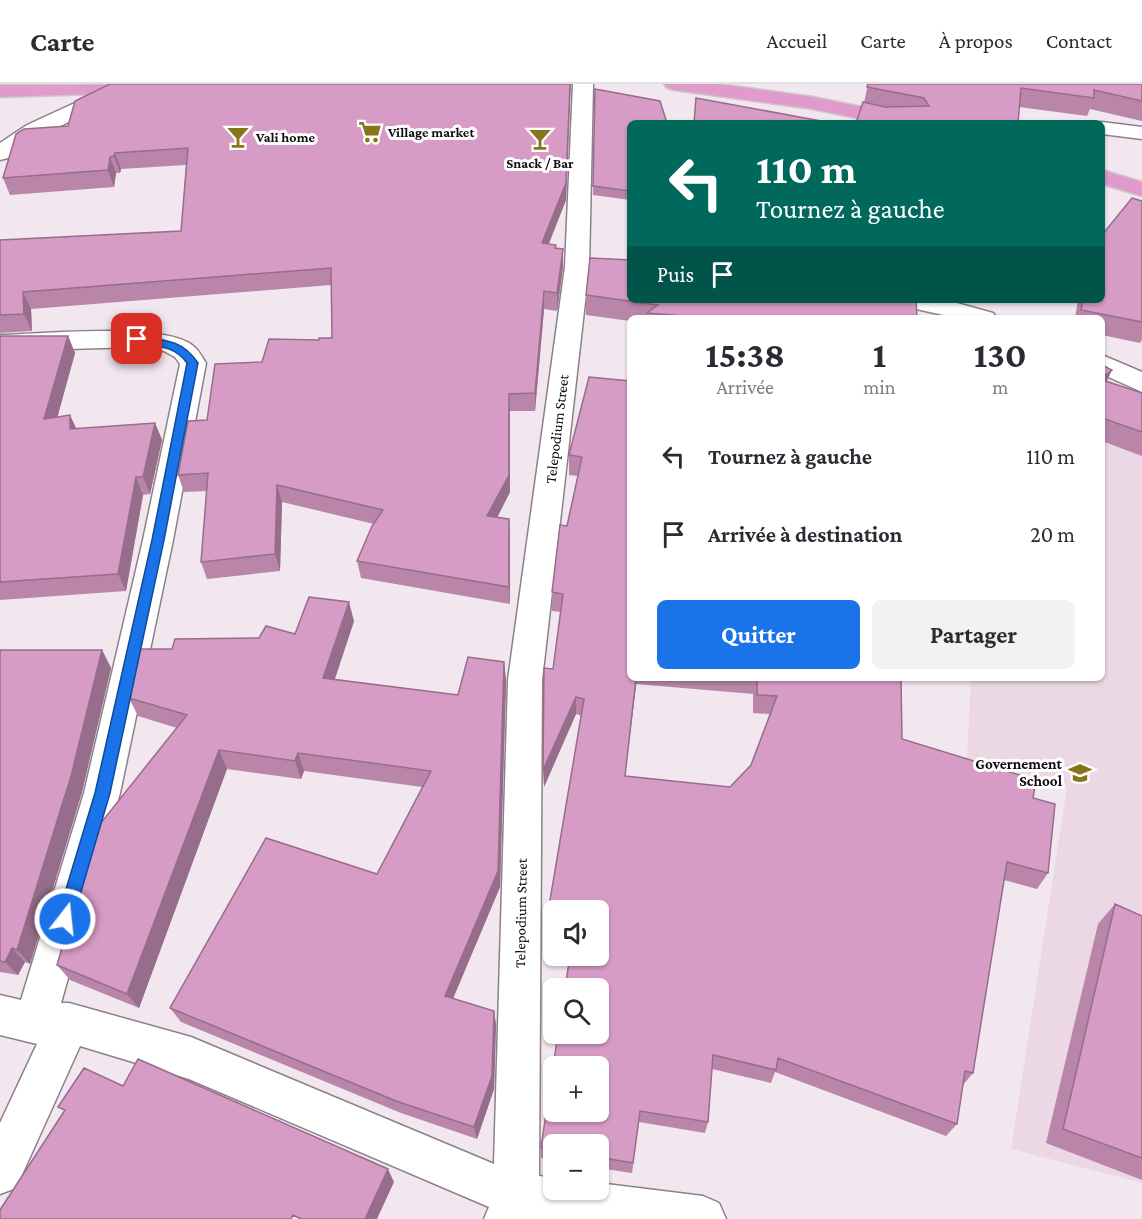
<!DOCTYPE html>
<html lang="fr">
<meta charset="utf-8">
<style>
:root{--surface:#fff;--page:#f2f2f3;--text:#2b2b33;--muted:#7c7c81;--line:#e1e1e2;--accent:#1a73e8}
body{margin:0;font-family:"Crimson Pro",serif;background:var(--page);color:var(--text);height:100vh;display:flex;flex-direction:column;font-size:22px;white-space:nowrap}
*{box-sizing:border-box;margin:0}
p{font-size:20px;color:var(--muted)}
.icon{flex:none;width:33px;height:33px;fill:none;stroke:currentColor;stroke-width:2;stroke-linecap:round;stroke-linejoin:round}
.map{position:relative;flex:1;overflow:hidden}
.sheet{position:absolute;left:627px;top:231px;width:478px;height:366px;display:flex;flex-direction:column;background:var(--surface);border-radius:9px;box-shadow:0 2px 4px #0004}
.sheet>*{flex:none}
.hud{position:absolute;left:627px;top:36px;width:478px;height:183px;border-radius:9px;box-shadow:0 2px 4px #0004;background:#00695c;color:#fff;overflow:hidden}
.controls{position:absolute;left:543px;top:816px;display:grid;gap:12px}
.controls a{display:grid;place-items:center;width:66px;height:66px;border-radius:9px;background:var(--surface);box-shadow:0 2px 4px #0004;font-size:30px}
.pin{position:absolute;display:grid;place-items:center;width:51px;height:51px;color:#fff;margin:-26px;border-radius:12px;box-shadow:0 3px 9px #0006}
.me{position:absolute;width:66px;margin:-33px;rotate:16deg;stroke-linejoin:round;filter:drop-shadow(0 0 4px #0008)}
.turn{display:flex;align-items:center;gap:21px;height:126px;padding:0 30px;font-size:27px}
.turn .icon{width:78px;height:78px;stroke-width:2.5}
.turn b{display:block;font-size:42px;line-height:51px}
.then{display:flex;align-items:center;height:57px;padding:0 30px;background:#0003;gap:12px;font-size:22px}
.eta{display:flex;justify-content:space-evenly;align-items:center;height:102px;text-align:center}
.eta b{font-size:36px;font-weight:700;line-height:42px}
.button{display:flex;gap:12px;margin-top:auto;padding:12px 30px}
.button a{flex:1;height:69px;border-radius:9px;background:var(--accent);color:#fff;font-size:24px;font-weight:700;line-height:69px;text-align:center}
.button a+a{background:var(--page);color:var(--text)}
ul{padding:0;list-style:none}
li{display:flex;align-items:center;gap:18px;height:78px;padding:0 30px}
li div{flex:1}
li b{display:block;font-size:22px}
li em{font-style:normal}
header{display:flex;align-items:center;gap:36px;box-sizing:border-box;height:84px;padding:0 30px;background:var(--surface);border-bottom:2px solid var(--line)}
header strong{font-size:28px}
nav{display:flex;gap:33px;margin-inline-start:auto;font-size:21px}
.map>svg:first-child{display:block}
.built{fill:#ebd8e4}
.lines{fill:none;stroke-linecap:round;stroke-linejoin:round}
.minor-casing{stroke:#8c8188;stroke-width:3}
.highway-casing{stroke:#cacaca;stroke-width:3}
.minor{fill:#fff;fill-rule:evenodd}
.highway{fill:#e19acc;fill-rule:evenodd}
.wall{fill:#b986a9;fill-rule:evenodd}
.shaded-wall{fill:#966d8a}
.building{fill:#d79cc5;stroke:#966d8a;stroke-width:1.5;fill-rule:evenodd}
.route{fill:#1a73e8;stroke:#114b97;stroke-width:1.5}
.labels{text-anchor:middle;stroke-width:6;stroke-linejoin:round;paint-order:stroke}
.far-poi-label{font-size:14px;font-weight:bold;fill:#100c0e;stroke:#fff;text-anchor:start}
.street-label{font-size:15px;fill:#100c0e;stroke:#fff}
.poi-label{font-size:15px;font-weight:bold;fill:#100c0e;stroke:#fff;text-anchor:end}
</style>
<header>
<strong>Carte</strong>
<nav><a>Accueil</a><a>Carte</a><a>À propos</a><a>Contact</a></nav>
</header>
<div class="map">
<svg width="1142" height="1135" viewBox="0 0 1142 1135">
<rect width="100%" height="100%" fill="#f3e7ef"/>
<path class="built" d="M 1108,288 L 1142,304 L 1142,1099 L 1011,1065 L 1067,703 L 967,674 L 971,594 L 1102,594 L 1102,292 Z"/>
<g class="lines">
<g class="minor-casing">
<path id="minor" d="M 573,0 L 593,0 L 589,183 L 542,596 L 539,1092 L 554,1094 L 554,1106 L 598,1106 L 598,1099 L 703,1112 L 719,1119 L 726,1135 L 484,1135 L 489,1123 L 189,995 L 80,962 L 16,1104 L 0,1110 L 0,1039 L 37,960 L 0,951 L 0,911 L 21,916 L 84,709 L 143,456 L 180,280 L 175,273 L 164,267 L 137,263 L 0,267 L 0,251 C 41,250 162,238 192,261 C 198,265 202,273 206,279 L 173,456 L 120,709 L 61,919 L 69,919 L 191,953 L 494,1080 L 508,596 L 565,183 Z
M 114,1 L 121,3 L 124,7 L 121,11 L 43,51 L 8,74 L 0,76 L 0,59 L 27,41 Z
M 1102,38 L 1142,43 L 1142,55 L 1102,50 L 1102,39 L 1096,39 Z
M 894,216 L 946,216 L 993,229 L 997,234 L 957,234 L 898,221 Z
M 1102,271 L 1142,288 L 1142,308 L 1102,290 Z"/>
</g>
<g class="highway-casing">
<path id="highway" d="M 228,0 L 225,4 L 218,6 L 0,13 L 0,1 Z
M 664,0 L 719,0 L 813,13 L 912,33 L 919,35 L 923,39 L 881,39 L 813,25 L 674,6 L 667,4 Z
M 1102,86 L 1142,98 L 1142,112 L 1102,100 Z"/>
</g>
<use href="#minor" class="minor"/>
<use href="#highway" class="highway"/>
</g>
<path class="wall" d="M 110,0 L 571,0 L 566,116 L 549,160 L 556,164 L 563,165 L 563,183 L 557,227 L 544,225 L 535,327 L 510,327 L 510,408 L 497,434 L 509,435 L 510,452 L 510,520 L 361,494 L 357,477 L 374,440 L 282,418 L 280,487 L 207,495 L 201,478 L 207,407 L 184,408 L 178,391 L 207,336 L 262,278 L 319,256 L 332,254 L 331,201 L 31,225 L 32,247 L 0,249 L 0,156 L 181,147 L 186,81 L 121,85 L 120,89 L 116,89 L 114,103 L 10,111 L 3,94 L 68,42 Z
M 868,0 L 1142,0 L 1142,37 L 1090,25 L 1087,32 L 1019,23 L 856,39 L 864,19 Z
M 595,5 L 630,39 L 630,116 L 593,111 Z
M 1142,117 L 1142,256 L 1140,259 L 1102,251 L 1102,234 L 1075,234 L 1078,216 L 1102,216 Z
M 586,211 L 917,234 L 630,234 L 630,237 L 586,231 Z
M 0,252 L 68,252 L 75,269 L 57,333 L 76,345 L 155,339 L 162,356 L 150,410 L 143,411 L 126,507 L 0,516 Z
M 1102,281 L 1112,286 L 1107,297 L 1142,309 L 1142,372 L 1102,357 Z
M 630,297 L 630,594 L 901,594 L 902,655 L 1033,714 L 1048,789 L 1037,805 L 1004,796 L 973,989 L 963,1001 L 957,1040 L 946,1052 L 775,988 L 771,999 L 712,985 L 708,1038 L 705,1049 L 639,1038 L 632,1089 L 598,1084 L 598,1060 L 554,1060 L 554,1076 L 541,1074 L 541,1063 L 598,826 L 554,826 L 554,838 L 550,837 L 549,822 L 582,632 L 576,630 L 544,703 L 553,585 L 561,528 L 552,527 L 552,508 L 578,392 L 569,391 L 569,371 ZM 636,600 L 753,610 L 753,629 L 770,630 L 751,681 L 730,703 L 625,692 Z
M 354,537 L 335,595 L 458,611 L 504,578 L 506,597 L 500,803 L 453,915 L 494,927 L 496,941 L 494,1005 L 477,1055 L 401,1029 L 181,938 L 170,924 L 377,790 L 422,703 L 304,687 L 301,695 L 227,685 L 139,924 L 70,896 L 57,881 L 177,644 L 138,632 L 129,614 L 172,565 L 295,550 Z
M 0,566 L 102,566 L 111,584 L 82,708 L 30,880 L 25,878 L 18,891 L 0,888 Z
M 1115,820 L 1142,832 L 1142,1096 L 1046,1059 L 1098,840 Z"/>
<path class="shaded-wall" d="M 570,0 L 566,116 L 542,176 L 542,159 Z
M 115,69 L 121,85 L 120,89 L 114,72 Z
M 110,73 L 116,89 L 114,103 L 108,86 Z
M 563,165 L 563,183 L 557,227 L 557,209 Z
M 544,207 L 544,225 L 535,327 L 535,309 Z
M 23,208 L 31,225 L 32,247 L 24,230 Z
M 68,252 L 75,269 L 52,353 L 44,335 Z
M 1112,286 L 1102,306 L 1102,293 Z
M 509,310 L 510,327 L 510,408 L 489,449 L 487,432 Z
M 70,331 L 78,348 L 70,345 Z
M 155,339 L 162,356 L 150,410 L 143,393 Z
M 136,393 L 143,411 L 126,507 L 118,490 Z
M 277,401 L 282,418 L 280,487 L 275,470 Z
M 509,435 L 510,452 L 510,520 L 509,503 Z
M 349,518 L 354,537 L 329,612 L 323,594 Z
M 102,566 L 111,584 L 82,708 L 30,880 L 17,866 Z
M 504,578 L 506,597 L 500,803 L 448,926 L 445,912 Z
M 636,594 L 637,594 L 623,709 L 625,692 Z
M 576,613 L 576,630 L 544,703 L 543,686 Z
M 219,666 L 227,685 L 139,924 L 127,910 Z
M 298,669 L 304,687 L 301,695 L 295,677 Z
M 12,864 L 25,878 L 18,891 L 5,878 Z
M 494,927 L 496,941 L 494,1005 L 477,1055 L 474,1043 Z
M 388,1085 L 394,1098 L 377,1135 L 365,1135 Z"/>
<path class="building" d="M 110,0 L 570,0 L 566,99 L 542,159 L 556,161 L 555,164 L 563,165 L 557,209 L 544,207 L 535,309 L 509,310 L 509,391 L 487,432 L 509,435 L 509,503 L 357,477 L 372,442 L 383,426 L 277,401 L 275,470 L 201,478 L 208,389 L 178,391 L 188,337 L 207,336 L 215,280 L 262,278 L 269,255 L 319,256 L 319,254 L 332,254 L 331,184 L 23,208 L 24,230 L 0,231 L 0,156 L 181,147 L 188,64 L 115,69 L 114,72 L 110,73 L 108,86 L 3,94 L 16,50 L 24,45 L 68,42 L 75,17 Z
M 868,0 L 1142,0 L 1142,17 L 1094,6 L 1094,14 L 1021,4 L 1018,39 L 856,39 L 863,18 L 885,23 L 929,22 L 924,14 L 867,3 Z
M 595,5 L 660,17 L 667,39 L 630,39 L 630,107 L 593,102 Z
M 696,14 L 832,39 L 694,39 Z
M 1132,114 L 1142,117 L 1142,238 L 1081,226 L 1083,216 L 1102,216 L 1102,151 Z
M 590,174 L 630,176 L 630,216 L 916,216 L 917,234 L 707,234 L 647,229 L 658,221 L 586,211 Z
M 0,252 L 68,252 L 44,335 L 70,331 L 70,345 L 155,339 L 143,393 L 136,393 L 118,490 L 0,498 Z
M 1102,281 L 1112,286 L 1102,293 Z
M 589,293 L 630,297 L 630,594 L 636,594 L 625,692 L 730,703 L 751,681 L 777,612 L 757,611 L 757,594 L 901,594 L 902,655 L 1036,696 L 1033,714 L 1055,720 L 1048,789 L 1007,778 L 973,989 L 965,987 L 957,1040 L 778,974 L 776,986 L 713,971 L 708,1038 L 640,1027 L 633,1079 L 598,1073 L 598,1060 L 554,1060 L 554,1065 L 541,1063 L 558,950 L 598,950 L 598,904 L 565,904 L 570,872 L 598,872 L 598,826 L 567,826 L 549,822 L 584,615 L 576,613 L 543,686 L 544,584 L 553,585 L 563,510 L 552,508 L 560,441 L 567,442 L 582,373 L 569,371 ZM 554,982 L 598,982 L 598,1028 L 554,1028 Z
M 1102,296 L 1142,309 L 1142,348 L 1102,334 Z
M 309,513 L 349,518 L 323,594 L 458,611 L 468,573 L 504,578 L 498,787 L 445,912 L 494,927 L 492,992 L 474,1043 L 396,1017 L 170,924 L 266,754 L 377,790 L 431,687 L 298,669 L 295,677 L 219,666 L 127,910 L 57,881 L 96,745 L 187,631 L 129,614 L 139,565 L 172,565 L 175,555 L 259,554 L 266,542 L 295,550 Z
M 0,566 L 102,566 L 71,692 L 17,866 L 12,864 L 5,878 L 0,877 Z
M 1115,820 L 1142,832 L 1142,1074 L 1063,1045 Z
M 138,975 L 388,1085 L 365,1135 L 301,1135 L 293,1131 L 291,1135 L 0,1135 L 0,1126 L 65,1026 L 58,1023 L 84,984 L 123,1002 Z"/>
<path class="route" d="M 137,252 C 164,256 182,255 198,279 L 164,456 L 110,709 L 73,835 L 71,840 L 65,843 L 59,840 L 57,835 L 95,709 L 152,456 L 187,279 C 174,260 154,263 133,258 L 133,253 Z"/>
<defs>
<g id="supermarket-bare" transform="scale(1.8)"><path d="M-6-5.5h2.5l.6 2H6L4.5 2H-2.5L-4.4-4H-6ZM-1.5 3.2a1.3 1.3 0 1 0 .1 0ZM3 3.2a1.3 1.3 0 1 0 .1 0Z" fill="#857619" stroke="#fff" stroke-width="2.5" paint-order="stroke"/></g>
<g id="bar-bare" transform="scale(1.8)"><path d="M-6-5H6L.8 .8V4.5H3.5V6h-7V4.5H-.8V.8Z" fill="#857619" stroke="#fff" stroke-width="2.5" paint-order="stroke"/></g>
<g id="school-bare" transform="scale(1.8)"><path d="M0-5L7-2L0 1L-7-2ZM-4 1L0 2.5L4 1V4Q0 6-4 4Z" fill="#857619" stroke="#fff" stroke-width="2.5" paint-order="stroke"/></g>
</defs>
<g fill-rule="evenodd">
<use href="#supermarket-bare" x="370" y="48"/>
<use href="#bar-bare" x="238" y="53"/>
<use href="#bar-bare" x="540" y="55"/>
<use href="#school-bare" x="1080" y="689"/>
</g>
<g class="labels">
<g class="far-poi-label">
<text x="388" y="53">Village market</text>
<text x="256" y="58">Vali home</text>
<text x="540" y="84" text-anchor="middle">Snack / Bar</text>
</g>
<g class="street-label">
<text transform="translate(557 345) rotate(-83)" y="5">Telepodium Street</text>
<text transform="translate(521 829) rotate(-89)" y="5">Telepodium Street</text>
</g>
<g class="poi-label">
<text x="1062" y="685">Governement<tspan x="1062" dy="17">School</tspan></text>
</g>
</g>
</svg>
<div class="controls">
<a><svg class="icon" aria-label="sound" viewBox="0 0 24 24"><path d="M4 9h4l5-4v14l-5-4H4zM17 9q2 3 0 6"/></svg></a>
<a><svg class="icon" aria-label="search" viewBox="0 0 24 24"><circle cx="10" cy="10" r="6"/><path d="M15 15l6 6"/></svg></a>
<a>+</a>
<a>−</a>
</div>
<div class="pin" style="left:137px;top:255px;background:#d93025"><svg class="icon" aria-label="arrive" viewBox="0 0 24 24"><path d="M6 21V4h12l-3 4 3 4H6"/></svg></div>
<svg class="me" style="left:65px;top:835px" viewBox="-20 -20 40 40"><circle r="17" fill="#1a73e8" stroke="#fff" stroke-width="3"/><path d="M0-11L8 9 0 5-8 9z" fill="#fff"/></svg>
<div class="hud">
<div class="turn"><svg class="icon" aria-label="left" viewBox="0 0 24 24"><path d="M17 20v-9H6M10 6l-5 5 5 5"/></svg><div><b>110 m</b>Tournez à gauche</div></div>
<div class="then">Puis<svg class="icon" aria-label="arrive" viewBox="0 0 24 24"><path d="M6 21V4h12l-3 4 3 4H6"/></svg></div>
</div>
<section class="sheet">
<div class="eta">
<div><b>15:38</b><p>Arrivée</p></div>
<div><b>1</b><p>min</p></div>
<div><b>130</b><p>m</p></div>
</div>
<ul>
<li><svg class="icon" aria-label="left" viewBox="0 0 24 24"><path d="M17 20v-9H6M10 6l-5 5 5 5"/></svg><div><b>Tournez à gauche</b></div><em>110 m</em></li>
<li><svg class="icon" aria-label="arrive" viewBox="0 0 24 24"><path d="M6 21V4h12l-3 4 3 4H6"/></svg><div><b>Arrivée à destination</b></div><em>20 m</em></li>
</ul>
<div class="button"><a>Quitter</a><a>Partager</a></div>
</section>
</div>
